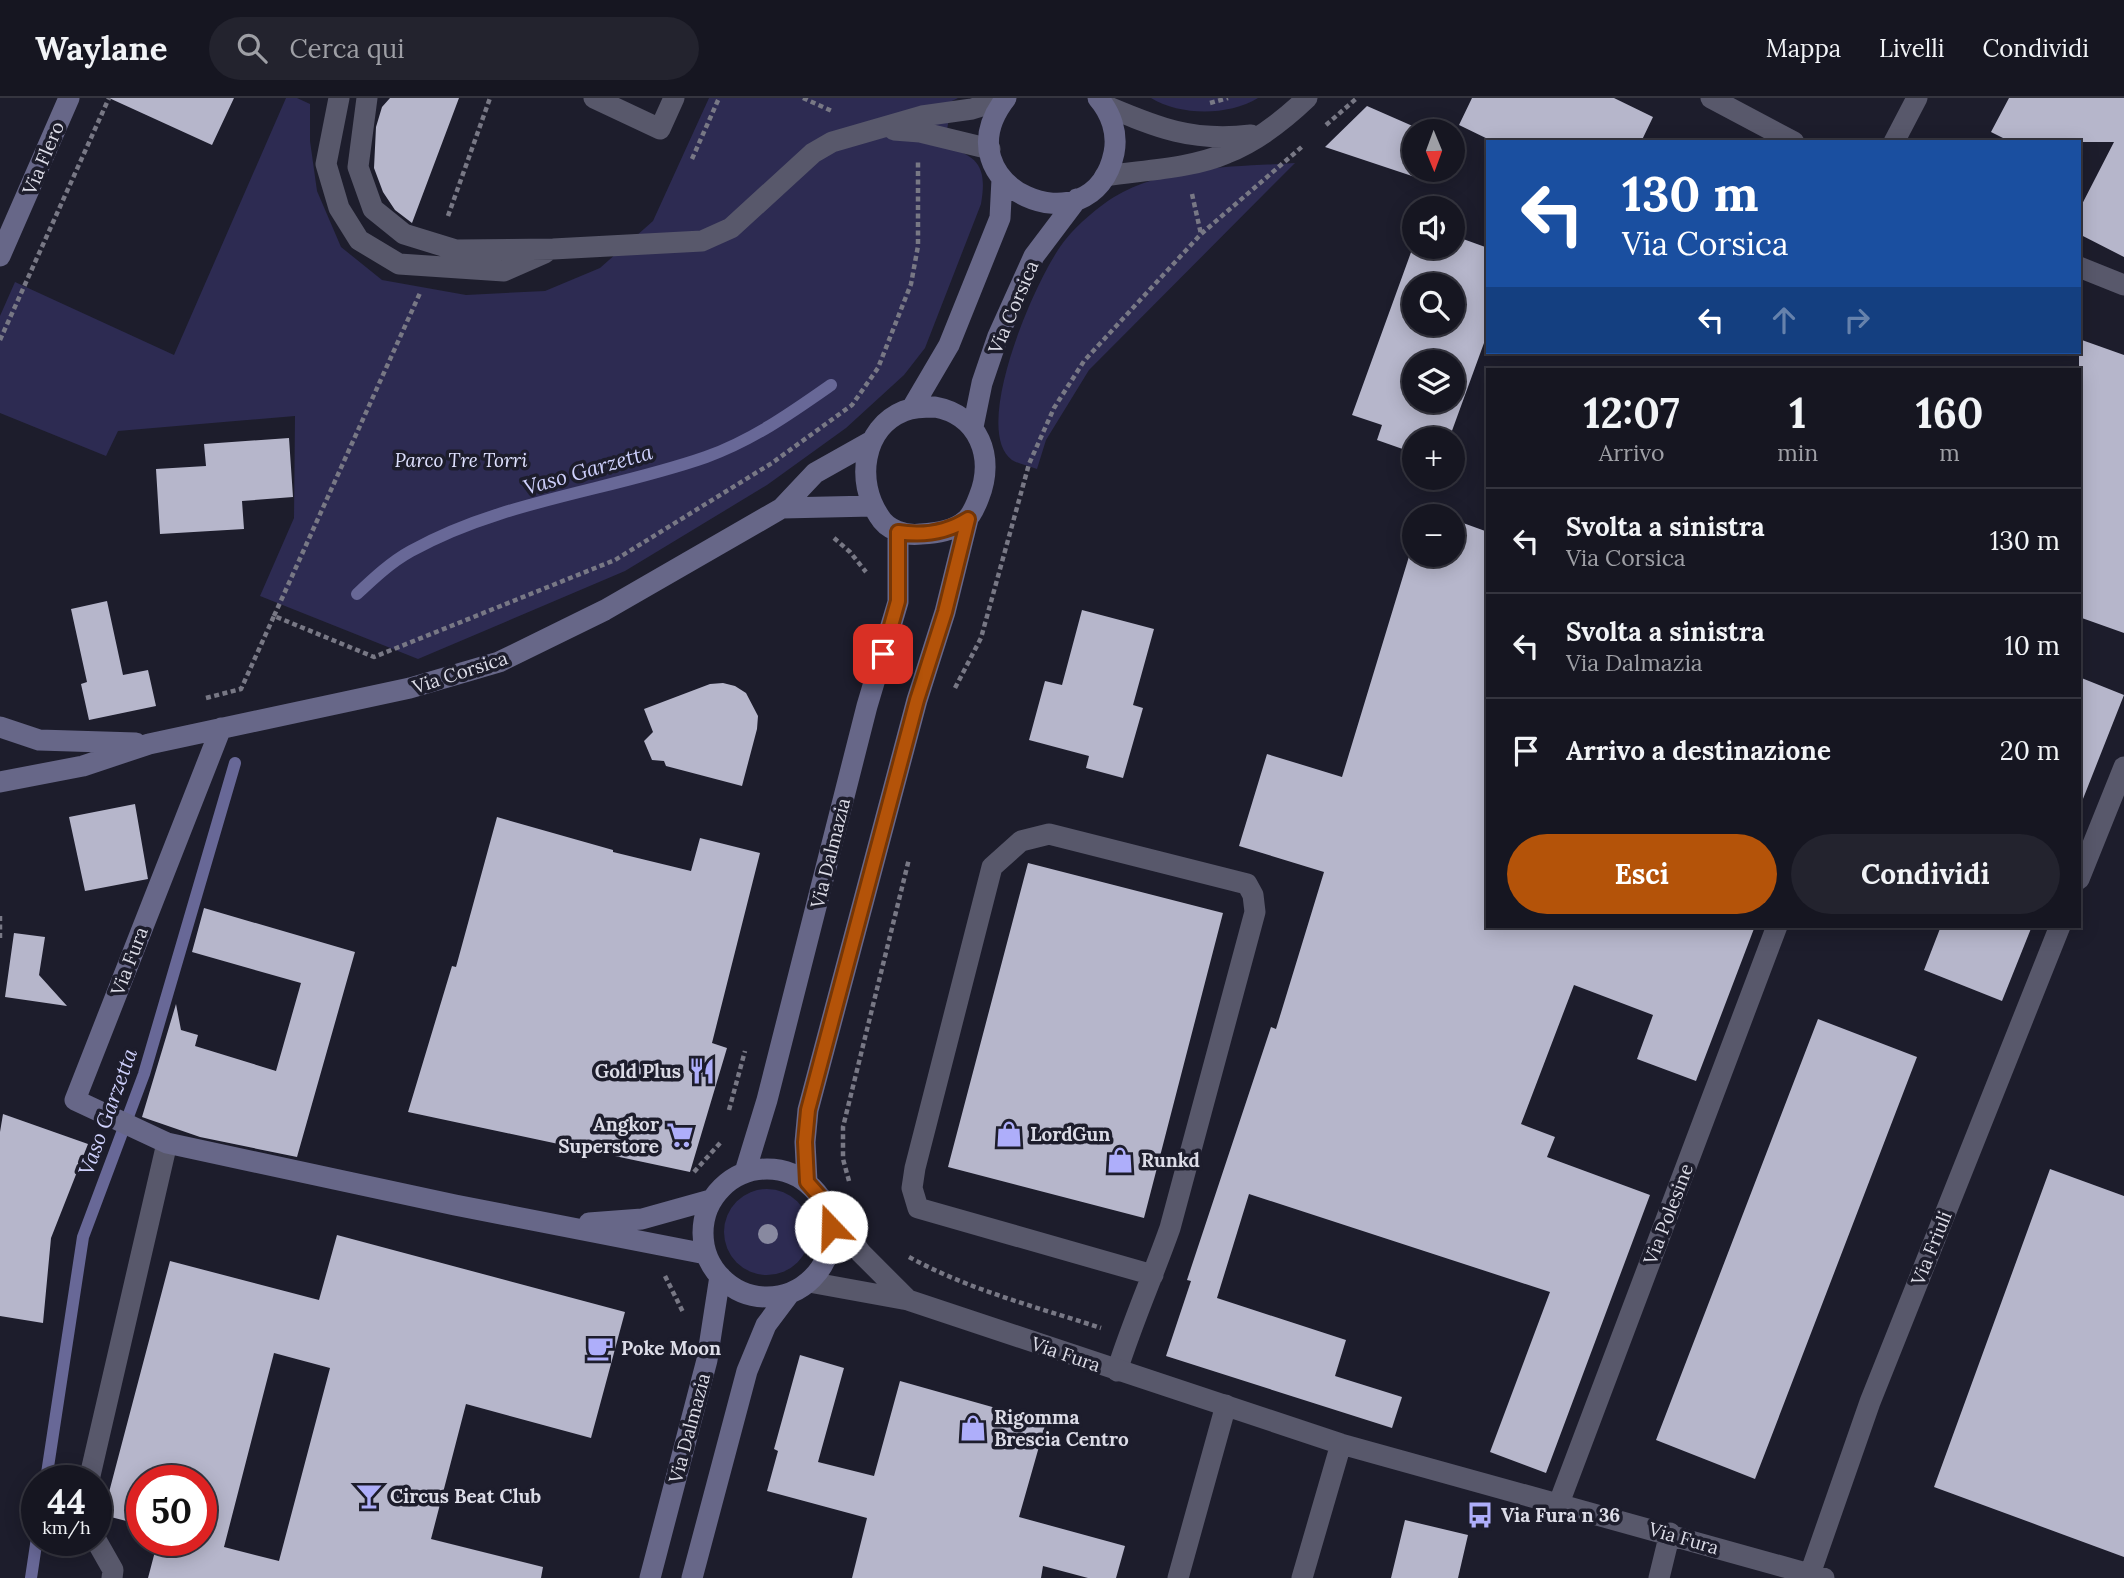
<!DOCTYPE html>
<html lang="it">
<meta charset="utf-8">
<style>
:root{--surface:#161621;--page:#23232e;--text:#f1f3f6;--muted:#9e9fa5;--line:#35353f;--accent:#b45309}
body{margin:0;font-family:Lora,serif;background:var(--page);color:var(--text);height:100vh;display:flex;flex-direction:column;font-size:26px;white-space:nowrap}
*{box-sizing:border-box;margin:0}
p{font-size:23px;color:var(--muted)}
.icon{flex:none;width:38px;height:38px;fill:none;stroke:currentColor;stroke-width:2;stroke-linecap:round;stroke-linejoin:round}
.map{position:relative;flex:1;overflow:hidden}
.side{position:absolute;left:1486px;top:270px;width:595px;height:560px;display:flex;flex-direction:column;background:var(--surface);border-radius:0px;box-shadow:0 4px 18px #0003,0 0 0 2px var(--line)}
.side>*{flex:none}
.banner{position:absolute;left:1486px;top:42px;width:595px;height:214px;border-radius:0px;box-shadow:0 4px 18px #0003,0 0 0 2px var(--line);background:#1a4fa0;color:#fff;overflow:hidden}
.needle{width:46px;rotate:179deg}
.fabs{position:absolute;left:1402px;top:21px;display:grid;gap:14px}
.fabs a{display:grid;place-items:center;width:63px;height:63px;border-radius:50%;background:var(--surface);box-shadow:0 4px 18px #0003,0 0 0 2px var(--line);font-size:35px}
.speed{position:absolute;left:21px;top:1367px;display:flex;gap:14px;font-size:35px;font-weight:700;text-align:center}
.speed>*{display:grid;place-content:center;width:91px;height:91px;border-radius:50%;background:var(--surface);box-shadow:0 4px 18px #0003,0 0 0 2px var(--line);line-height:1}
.speed small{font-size:18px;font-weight:400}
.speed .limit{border:10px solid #d22;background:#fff;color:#111}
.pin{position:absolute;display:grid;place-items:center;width:60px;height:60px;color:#fff;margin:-30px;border-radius:14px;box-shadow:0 4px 10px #0006}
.me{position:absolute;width:77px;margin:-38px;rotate:339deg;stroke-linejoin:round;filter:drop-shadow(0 0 5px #0008)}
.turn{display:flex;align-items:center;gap:24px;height:147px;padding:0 21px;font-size:32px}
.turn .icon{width:91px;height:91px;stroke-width:2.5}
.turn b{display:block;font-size:49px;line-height:60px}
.lanes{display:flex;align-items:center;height:66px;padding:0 21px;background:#0003;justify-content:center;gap:35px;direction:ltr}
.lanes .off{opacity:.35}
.eta{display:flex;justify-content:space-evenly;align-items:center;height:119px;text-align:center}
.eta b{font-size:42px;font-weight:800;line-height:49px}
.cta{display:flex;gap:14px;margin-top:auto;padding:14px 21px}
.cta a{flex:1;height:80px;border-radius:42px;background:var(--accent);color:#fff;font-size:28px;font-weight:800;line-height:80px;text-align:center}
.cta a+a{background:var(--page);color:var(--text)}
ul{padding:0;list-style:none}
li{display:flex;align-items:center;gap:21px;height:105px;padding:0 21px;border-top:2px solid var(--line)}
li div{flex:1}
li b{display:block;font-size:26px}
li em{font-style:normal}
header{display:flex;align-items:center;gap:42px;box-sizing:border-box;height:98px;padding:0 35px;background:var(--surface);border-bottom:2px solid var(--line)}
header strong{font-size:33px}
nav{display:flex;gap:38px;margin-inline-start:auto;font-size:24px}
.search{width:490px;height:63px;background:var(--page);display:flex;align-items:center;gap:18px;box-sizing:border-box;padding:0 24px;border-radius:38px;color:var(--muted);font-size:26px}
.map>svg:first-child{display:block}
.green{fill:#2d2b52}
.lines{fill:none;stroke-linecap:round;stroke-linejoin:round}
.stream{stroke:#686897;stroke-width:12}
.building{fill:#b6b6cb;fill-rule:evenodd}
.path{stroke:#787885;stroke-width:4.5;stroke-dasharray:5 3.5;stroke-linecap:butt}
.lane{stroke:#58586b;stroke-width:21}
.street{stroke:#58586b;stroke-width:21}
.secondary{stroke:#676788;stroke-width:21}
.tree{fill:#8889a0}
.route-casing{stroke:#753606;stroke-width:18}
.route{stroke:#b45309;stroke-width:12}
.labels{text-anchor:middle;stroke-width:7;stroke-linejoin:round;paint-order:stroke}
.street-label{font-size:19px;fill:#dcdce7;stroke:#1d1d2c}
.park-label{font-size:19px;font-style:italic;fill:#dfe1ff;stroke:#1d1d2c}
.poi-label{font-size:19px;font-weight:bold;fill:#dcdce7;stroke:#1d1d2c;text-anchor:start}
.water-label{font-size:21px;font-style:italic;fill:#cfd1fd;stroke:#1d1d2c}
</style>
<header>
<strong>Waylane</strong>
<div class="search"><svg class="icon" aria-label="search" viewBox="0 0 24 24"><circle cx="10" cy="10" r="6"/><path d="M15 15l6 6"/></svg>Cerca qui</div>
<nav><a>Mappa</a><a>Livelli</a><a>Condividi</a></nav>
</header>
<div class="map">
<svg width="2124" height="1480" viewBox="0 0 2124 1480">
<rect width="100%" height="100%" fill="#1d1d2c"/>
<path class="green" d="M 286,0 L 297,0 L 310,6 L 310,43 L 317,93 L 341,149 L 382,182 L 466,197 L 545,193 L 600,170 L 653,123 L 709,0 L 958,0 L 952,3 L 944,49 C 980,57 987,71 981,106 L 925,250 L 904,277 L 846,330 L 767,387 L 625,473 L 418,561 L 260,498 L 294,420 L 295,318 L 118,333 L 106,358 L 0,315 L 0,218 L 15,184 L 174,257 Z
M 1151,0 L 1258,0 C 1228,18 1181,18 1151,0 Z
M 1295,65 L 1089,272 L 1046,342 L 1037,371 C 1029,368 1018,366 1012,362 C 969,331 1039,172 1066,141 C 1078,126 1098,109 1114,99 C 1169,67 1233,69 1295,65 Z
M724 1134a43 43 0 1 1 86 0a43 43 0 1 1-86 0Z"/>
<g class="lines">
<path class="stream" d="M 357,496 C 374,480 391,464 411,453 C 503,402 609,393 706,359 C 753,342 791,315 831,287
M 46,1382 L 83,1139 L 144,976 L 235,665
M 31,1480 L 37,1440"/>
</g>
<path class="building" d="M 109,0 L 234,0 L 212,47 Z
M 390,0 L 459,0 L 412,125 L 395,112 L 383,94 L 374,70 L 376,29 L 382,9 Z
M 1472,0 L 1614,0 L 1653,19 L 1641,44 L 1494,44 L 1459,27 Z
M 2009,0 L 2124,0 L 2124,159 L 2079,136 L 2079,112 L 2114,44 L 2011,44 L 1991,34 Z
M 1367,8 L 1424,33 L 1414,33 L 1414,72 L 1436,72 L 1430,84 L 1325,49 Z
M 1452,137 L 1488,150 L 1488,234 L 1449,341 L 1414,341 L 1414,355 L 1377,342 L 1382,327 L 1352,317 L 1414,146 L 1414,149 L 1452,149 ZM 1414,187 L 1452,187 L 1452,226 L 1414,226 ZM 1414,264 L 1452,264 L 1452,303 L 1414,303 Z
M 2079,241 L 2124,257 L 2124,535 L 2079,519 Z
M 289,340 L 293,399 L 242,403 L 244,431 L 160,436 L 156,371 L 206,368 L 204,346 Z
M 1452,421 L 1488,434 L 1488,828 L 1755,828 L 1696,983 L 1637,961 L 1653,917 L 1574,887 L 1521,1026 L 1555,1039 L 1547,1059 L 1650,1097 L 1546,1375 L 1490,1354 L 1550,1194 L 1249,1096 L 1217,1200 L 1346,1242 L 1335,1278 L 1402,1299 L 1392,1330 L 1166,1258 L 1191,1183 L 1187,1182 L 1271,929 L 1276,931 L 1324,774 L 1239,748 L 1267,656 L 1342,679 L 1414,442 L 1414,457 L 1452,457 Z
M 107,503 L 123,577 L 148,572 L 156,608 L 89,622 L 81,586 L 87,584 L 71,511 Z
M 1082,512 L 1154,531 L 1133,607 L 1143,610 L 1123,680 L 1086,670 L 1089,658 L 1029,642 L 1045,583 L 1062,587 Z
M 2079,579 L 2124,597 L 2081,706 L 2079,706 Z
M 723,585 L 735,588 L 746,595 L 758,618 L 757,631 L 742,688 L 666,668 L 664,663 L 652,662 L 644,643 L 653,634 L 644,611 L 710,586 Z
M 135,706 L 148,781 L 85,793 L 69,719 Z
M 497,719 L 613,752 L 613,754 L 691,773 L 700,740 L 760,755 L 712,945 L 727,950 L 690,1074 L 408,1014 L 452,868 L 456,869 Z
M 1028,765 L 1223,815 L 1144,1120 L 948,1069 Z
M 204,810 L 355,854 L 297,1059 L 200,1039 L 142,1019 L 176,906 L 181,932 L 198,937 L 195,948 L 276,973 L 301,885 L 192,854 Z
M 1941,828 L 2032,828 L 2002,903 L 1924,872 Z
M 14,835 L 45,839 L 39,877 L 67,908 L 5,899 Z
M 1818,921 L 1917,959 L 1755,1381 L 1656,1342 Z
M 3,1016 L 88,1046 L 51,1140 L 43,1225 L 0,1218 L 0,1034 Z
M 2050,1071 L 2124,1098 L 2124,1459 L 1934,1389 Z
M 337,1137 L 625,1214 L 591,1340 L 466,1306 L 431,1441 L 543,1469 L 541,1480 L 148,1480 L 158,1442 L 201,1442 L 201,1382 L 142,1382 L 142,1427 L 103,1417 L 170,1163 L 319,1202 ZM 274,1255 L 330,1270 L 279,1463 L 224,1449 Z
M 800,1257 L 844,1270 L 818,1364 L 874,1378 L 900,1283 L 1046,1324 L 1019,1419 L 1125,1448 L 1116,1480 L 1088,1480 L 1043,1468 L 1041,1480 L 852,1480 L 867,1420 L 767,1393 L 778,1353 L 774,1351 Z
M 1405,1422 L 1468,1437 L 1458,1480 L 1391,1480 Z"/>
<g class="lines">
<path class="path" d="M 803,0 L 832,13
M 1210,5 L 1228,0
M 1326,27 L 1357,0
M 692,61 L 719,0
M 1192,96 L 1201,136
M 448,118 L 490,0
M 0,242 L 109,0
M 834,440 L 850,454 L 866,474
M 274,518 L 420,195
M 955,590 L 981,540 L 1029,366 L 1054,310 L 1084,263 L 1201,136 L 1304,47
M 206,600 L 241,591 L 274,518 L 374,559 L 615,462 L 772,365 L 852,307 L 878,270 L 911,186 L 918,148 L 918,63
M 0,818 L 0,840
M 729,1012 L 745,953
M 694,1074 L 721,1044
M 849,1083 L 843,1061 L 843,1029 L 909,761
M 909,1159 C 969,1192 1037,1209 1101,1230
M 665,1178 L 683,1214"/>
<path class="lane" d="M 339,0 L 326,66 L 339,110 L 359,142 L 399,166 L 504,173 L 545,155
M 367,0 L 358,69 L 373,111 L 404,136 L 456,152 L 553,151 L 702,143 L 731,130 L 813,55 L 832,44 L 922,18 L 972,11 L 1005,1
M 594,0 L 660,31 L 674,0
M 894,32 L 920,34 L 990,51
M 1117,1273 C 1132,1225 1153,1178 1170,1130 L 1255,814 L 1253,797 L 1247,786 L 1049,736 L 1021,743 L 992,769 L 915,1070 L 912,1090 L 918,1110 L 1153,1177"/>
<path class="street" d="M 1711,0 L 1794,44
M 1104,7 C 1158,30 1192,44 1251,37
M 1894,44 L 1917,0
M 1105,78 C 1144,72 1190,71 1227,55 C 1255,44 1285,21 1307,0
M 2079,169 L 2124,187
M 2079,781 L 2124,669
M 821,1100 L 861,1155 L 908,1202
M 809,1184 L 908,1202 L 1341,1346 L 1824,1480
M 89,1382 L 167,1045
M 1559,1405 L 1777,828
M 96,1442 L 113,1472 L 112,1480
M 1810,1476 L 1870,1304 L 2060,828
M 1178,1480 L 1226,1307
M 1302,1480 L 1341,1346
M 1659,1480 L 1670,1435"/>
<path class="secondary" d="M 1006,0 C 937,88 1093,156 1114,55 C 1118,35 1111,15 1098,0
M 0,158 L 69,0
M 935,309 C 979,317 995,359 979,399 C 976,407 972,417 966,422 C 954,433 936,435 921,436 C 905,438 887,432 879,418 C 856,384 862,330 904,313 C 914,309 925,309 935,309 Z
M 912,310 L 949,247 L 1000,120 L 1002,81
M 973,329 L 982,285 L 998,238 L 1034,158 L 1077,101
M 782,410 L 873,408
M 0,629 L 39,642 L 136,645
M 221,630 L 75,1002 L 167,1045 L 455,1107 L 706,1156
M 0,684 L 83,668 L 149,646 L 410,590 L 499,564 L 605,512 L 782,410 L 815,375 L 872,343
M703 1135a64 64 0 1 1 128 0a64 64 0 1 1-128 0Z
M 745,1074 L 767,1002 L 867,608 L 898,504 L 898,434
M 807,1084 L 805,1044 L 808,1012 L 917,602 L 945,514 L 968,421
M 589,1125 L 642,1121 L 710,1102
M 650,1480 L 707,1262 L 720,1178
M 692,1480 L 747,1273 L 766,1227 L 790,1195"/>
</g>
<circle class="tree" cx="768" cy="1136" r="10"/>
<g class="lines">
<g class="route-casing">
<path id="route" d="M 831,1129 L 821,1100 L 807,1084 L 805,1044 L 808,1012 L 917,602 L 945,514 L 968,421 C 946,435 923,438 898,434 L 898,503 L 883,556"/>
</g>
<use href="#route" class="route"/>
</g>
<defs>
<g id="restaurant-bare" transform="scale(2.1)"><path d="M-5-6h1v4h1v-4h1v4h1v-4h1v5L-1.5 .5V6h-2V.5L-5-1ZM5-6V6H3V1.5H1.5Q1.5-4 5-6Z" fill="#aeaefa" stroke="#1d1d2c" stroke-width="2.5" paint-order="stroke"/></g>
<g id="shop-bare" transform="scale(2.1)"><path d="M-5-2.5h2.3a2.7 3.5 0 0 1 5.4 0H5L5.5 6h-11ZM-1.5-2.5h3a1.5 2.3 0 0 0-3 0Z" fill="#aeaefa" stroke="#1d1d2c" stroke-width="2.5" paint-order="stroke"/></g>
<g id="supermarket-bare" transform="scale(2.1)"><path d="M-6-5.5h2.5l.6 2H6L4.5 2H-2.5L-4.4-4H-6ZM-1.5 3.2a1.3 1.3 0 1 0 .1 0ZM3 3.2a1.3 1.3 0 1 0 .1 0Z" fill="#aeaefa" stroke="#1d1d2c" stroke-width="2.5" paint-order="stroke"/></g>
<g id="cafe-bare" transform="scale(2.1)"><path d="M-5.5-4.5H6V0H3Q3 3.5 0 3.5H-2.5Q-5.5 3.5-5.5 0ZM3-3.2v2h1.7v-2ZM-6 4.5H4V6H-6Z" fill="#aeaefa" stroke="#1d1d2c" stroke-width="2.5" paint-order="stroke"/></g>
<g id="bar-bare" transform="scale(2.1)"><path d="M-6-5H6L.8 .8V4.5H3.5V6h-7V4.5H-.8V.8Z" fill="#aeaefa" stroke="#1d1d2c" stroke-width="2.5" paint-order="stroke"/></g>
<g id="bus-bare" transform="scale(2.1)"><path d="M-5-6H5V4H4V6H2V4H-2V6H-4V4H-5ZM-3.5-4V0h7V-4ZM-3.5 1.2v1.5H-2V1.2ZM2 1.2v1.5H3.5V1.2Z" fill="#aeaefa" stroke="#1d1d2c" stroke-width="2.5" paint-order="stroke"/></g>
</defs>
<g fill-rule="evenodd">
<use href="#restaurant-bare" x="702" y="973"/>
<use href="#shop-bare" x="1009" y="1036"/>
<use href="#supermarket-bare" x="680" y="1037"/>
<use href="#shop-bare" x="1120" y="1062"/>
<use href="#cafe-bare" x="600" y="1250"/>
<use href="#shop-bare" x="973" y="1330"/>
<use href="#bar-bare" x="369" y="1398"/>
<use href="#bus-bare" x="1480" y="1417"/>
</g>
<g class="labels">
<g class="street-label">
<text transform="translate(43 60) rotate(-67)" y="7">Via Flero</text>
<text transform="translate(1013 209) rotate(-67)" y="7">Via Corsica</text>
<text transform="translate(460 574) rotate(-18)" y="7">Via Corsica</text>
<text transform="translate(830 755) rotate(-76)" y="7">Via Dalmazia</text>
<text transform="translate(129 863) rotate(-69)" y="7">Via Fura</text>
<text transform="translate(1668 1116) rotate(-69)" y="7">Via Polesine</text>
<text transform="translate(1931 1150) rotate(-68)" y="7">Via Friuli</text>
<text transform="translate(1066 1256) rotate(19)" y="7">Via Fura</text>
<text transform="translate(689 1330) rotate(-75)" y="7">Via Dalmazia</text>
<text transform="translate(1684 1440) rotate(16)" y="7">Via Fura</text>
</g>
<g class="park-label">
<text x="461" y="369">Parco Tre Torri</text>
</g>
<g class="poi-label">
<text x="681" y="980" text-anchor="end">Gold Plus</text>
<text x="659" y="1033" text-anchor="end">Angkor<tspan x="659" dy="22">Superstore</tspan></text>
<text x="1030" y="1043">LordGun</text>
<text x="1141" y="1069">Runkd</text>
<text x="621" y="1257">Poke Moon</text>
<text x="994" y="1326">Rigomma<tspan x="994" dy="22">Brescia Centro</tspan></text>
<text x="390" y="1405">Circus Beat Club</text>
<text x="1501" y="1424">Via Fura n 36</text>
</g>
<g class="water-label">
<text transform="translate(588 372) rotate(-16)" y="7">Vaso Garzetta</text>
<text transform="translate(108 1014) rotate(-70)" y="7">Vaso Garzetta</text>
</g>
</g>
</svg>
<div class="fabs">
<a><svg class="needle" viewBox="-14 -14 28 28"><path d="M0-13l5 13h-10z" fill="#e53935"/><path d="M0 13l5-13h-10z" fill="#9e9fa5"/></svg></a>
<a><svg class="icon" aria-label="sound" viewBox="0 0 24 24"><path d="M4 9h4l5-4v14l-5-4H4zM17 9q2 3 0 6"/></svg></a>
<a><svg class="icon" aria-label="search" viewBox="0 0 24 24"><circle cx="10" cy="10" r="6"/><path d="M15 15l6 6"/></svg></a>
<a><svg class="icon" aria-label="layers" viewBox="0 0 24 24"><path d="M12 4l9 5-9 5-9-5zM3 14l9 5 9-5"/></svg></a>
<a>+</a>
<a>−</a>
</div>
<div class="speed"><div>44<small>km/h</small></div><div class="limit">50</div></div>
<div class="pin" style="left:883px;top:556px;background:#d93025"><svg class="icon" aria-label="arrive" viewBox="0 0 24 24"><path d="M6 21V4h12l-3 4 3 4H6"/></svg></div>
<svg class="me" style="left:831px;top:1129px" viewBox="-20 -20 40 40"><circle r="19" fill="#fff"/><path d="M0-13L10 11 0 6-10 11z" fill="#b45309"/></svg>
<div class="banner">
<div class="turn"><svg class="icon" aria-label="left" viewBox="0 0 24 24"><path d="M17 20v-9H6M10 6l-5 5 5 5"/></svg><div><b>130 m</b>Via Corsica</div></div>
<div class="lanes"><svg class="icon" aria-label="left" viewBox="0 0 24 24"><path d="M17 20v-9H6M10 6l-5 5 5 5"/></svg><svg class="icon off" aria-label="ahead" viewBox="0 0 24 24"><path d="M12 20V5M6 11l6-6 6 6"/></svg><svg class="icon off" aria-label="right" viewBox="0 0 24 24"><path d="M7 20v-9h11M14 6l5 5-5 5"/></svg></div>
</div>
<section class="side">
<div class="eta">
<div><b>12:07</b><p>Arrivo</p></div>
<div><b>1</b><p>min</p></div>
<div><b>160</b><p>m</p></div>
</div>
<ul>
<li><svg class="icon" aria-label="left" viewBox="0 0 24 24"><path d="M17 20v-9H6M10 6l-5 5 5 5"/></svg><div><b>Svolta a sinistra</b><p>Via Corsica</p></div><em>130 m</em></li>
<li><svg class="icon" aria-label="left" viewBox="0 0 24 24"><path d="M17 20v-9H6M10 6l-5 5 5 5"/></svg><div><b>Svolta a sinistra</b><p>Via Dalmazia</p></div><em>10 m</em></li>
<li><svg class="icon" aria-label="arrive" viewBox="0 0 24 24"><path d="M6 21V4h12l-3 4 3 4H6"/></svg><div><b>Arrivo a destinazione</b></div><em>20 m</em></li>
</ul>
<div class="cta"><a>Esci</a><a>Condividi</a></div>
</section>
</div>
